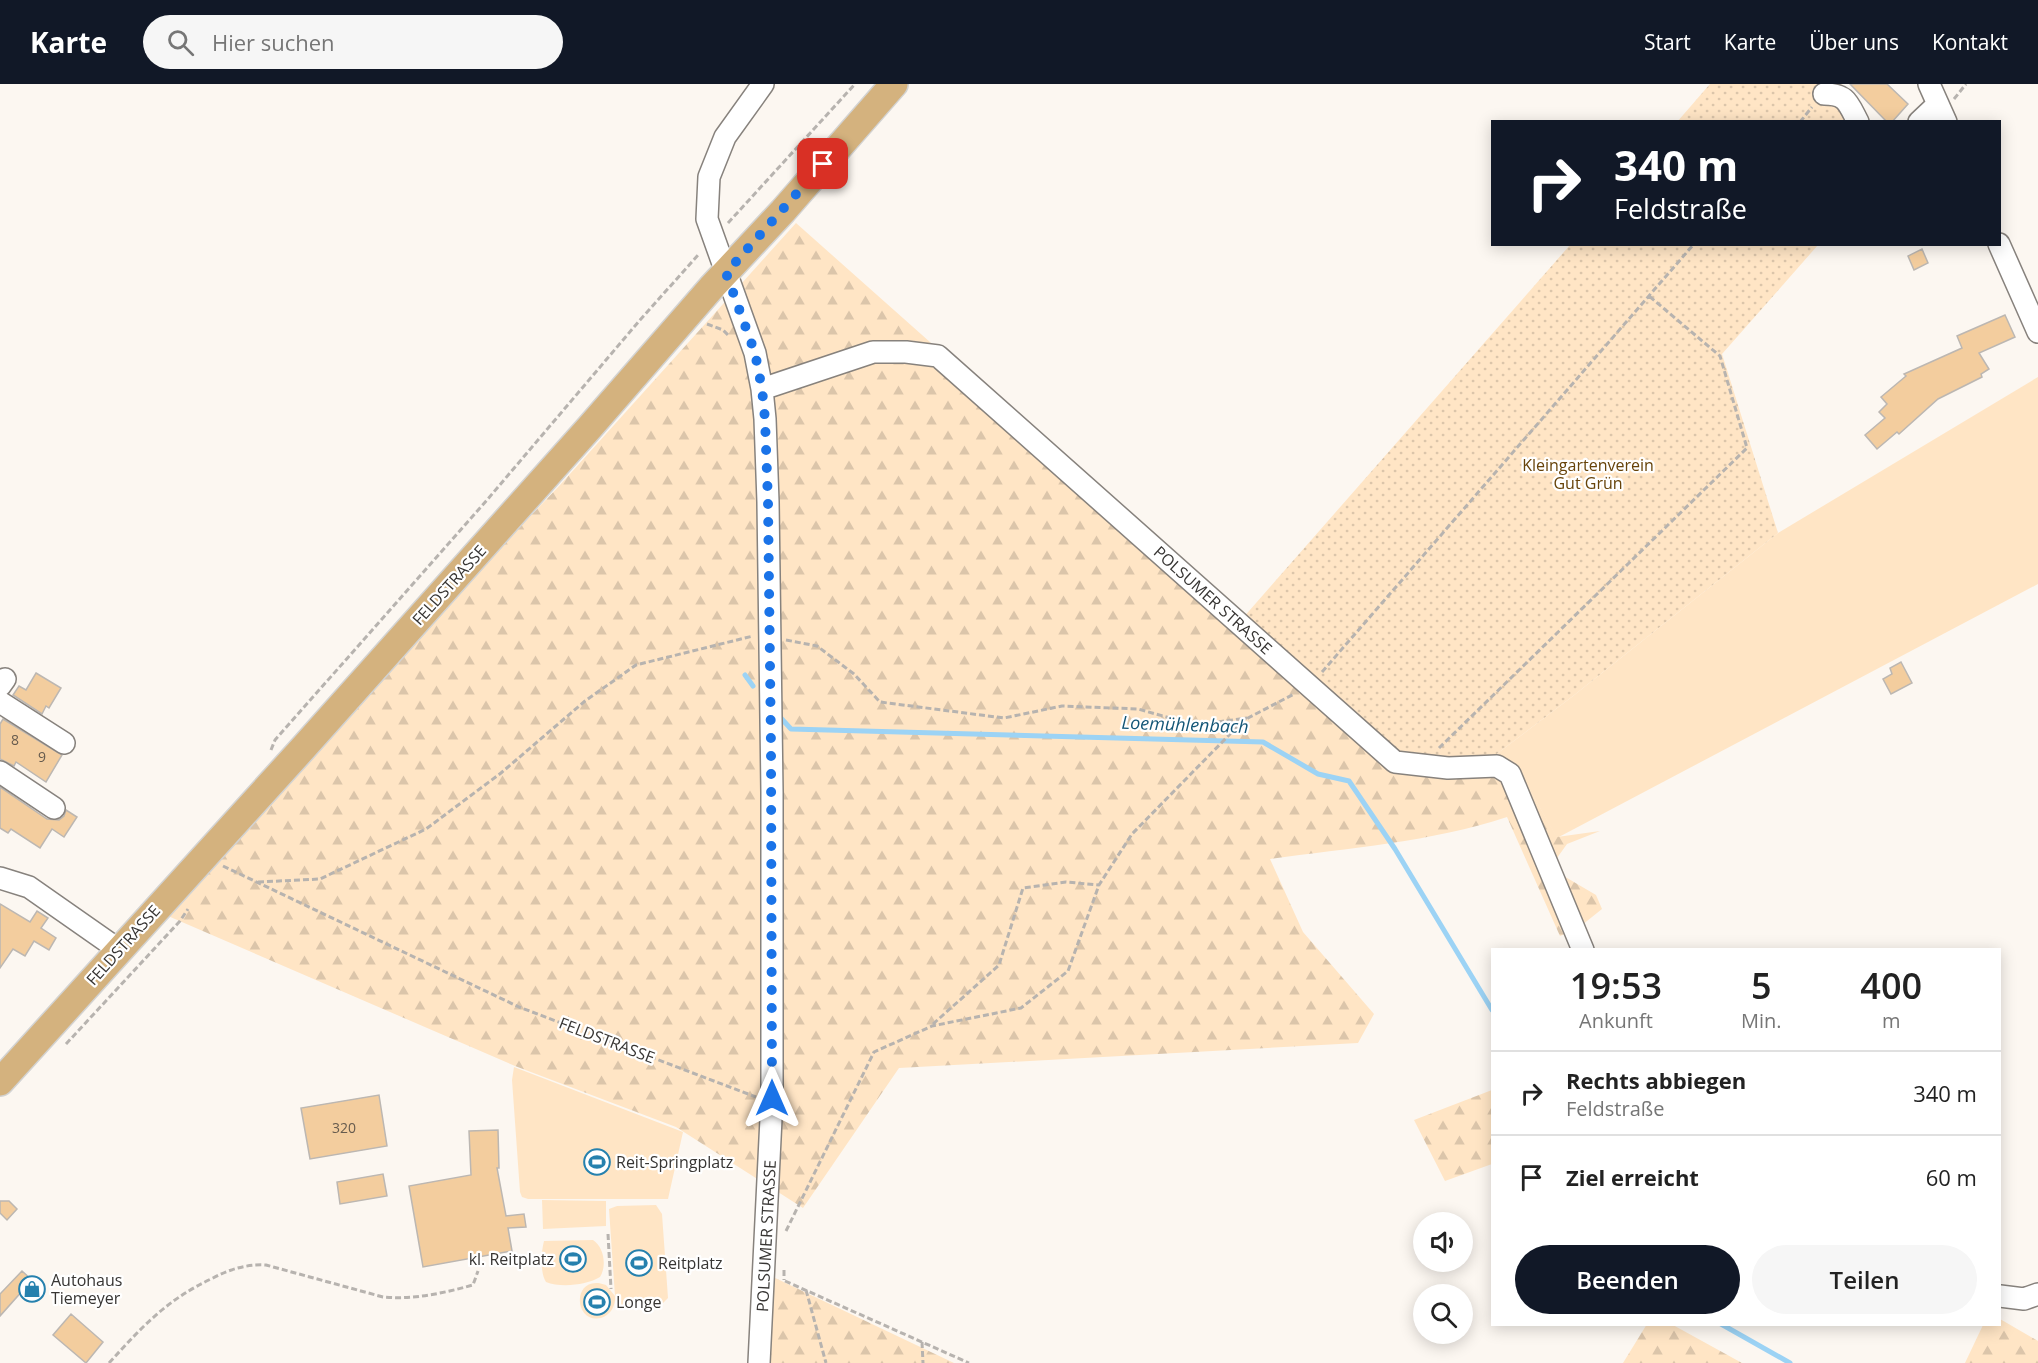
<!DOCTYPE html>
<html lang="de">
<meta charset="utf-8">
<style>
:root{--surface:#fff;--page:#f6f6f6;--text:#222;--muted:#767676;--line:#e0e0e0;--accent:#111827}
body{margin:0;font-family:"Open Sans",sans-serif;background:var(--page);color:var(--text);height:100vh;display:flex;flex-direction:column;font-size:22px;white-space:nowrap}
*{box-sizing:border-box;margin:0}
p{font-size:20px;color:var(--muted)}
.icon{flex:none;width:33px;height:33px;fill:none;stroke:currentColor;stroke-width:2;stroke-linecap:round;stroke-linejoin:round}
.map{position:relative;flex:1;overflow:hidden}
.side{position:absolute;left:1491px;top:864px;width:510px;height:378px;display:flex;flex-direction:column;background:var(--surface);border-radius:0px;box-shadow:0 3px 15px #0003}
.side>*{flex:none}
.top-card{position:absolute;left:1491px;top:36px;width:510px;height:126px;border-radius:0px;box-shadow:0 3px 15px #0003;background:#111827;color:#fff;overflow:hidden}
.fabs{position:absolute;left:1413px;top:1128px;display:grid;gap:12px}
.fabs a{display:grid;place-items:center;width:60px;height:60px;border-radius:50%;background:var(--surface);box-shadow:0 3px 15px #0003;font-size:30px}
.pin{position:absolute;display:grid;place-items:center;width:51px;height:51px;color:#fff;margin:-26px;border-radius:12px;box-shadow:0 3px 9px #0006}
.me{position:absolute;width:66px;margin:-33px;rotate:0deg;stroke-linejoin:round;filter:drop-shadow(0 0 4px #0008)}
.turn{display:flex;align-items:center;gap:21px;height:126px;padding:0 24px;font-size:27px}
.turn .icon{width:78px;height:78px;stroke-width:2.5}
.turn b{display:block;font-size:42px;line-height:51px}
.eta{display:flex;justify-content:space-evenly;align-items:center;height:102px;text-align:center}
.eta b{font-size:36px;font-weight:600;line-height:42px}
.action{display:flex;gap:12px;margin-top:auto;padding:12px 24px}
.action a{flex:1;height:69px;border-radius:36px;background:var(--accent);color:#fff;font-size:24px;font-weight:600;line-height:69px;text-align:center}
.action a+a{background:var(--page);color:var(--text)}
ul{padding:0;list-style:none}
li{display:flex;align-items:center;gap:18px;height:84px;padding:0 24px;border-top:2px solid var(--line)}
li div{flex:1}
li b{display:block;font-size:22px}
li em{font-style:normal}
header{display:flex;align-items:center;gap:36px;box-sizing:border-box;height:84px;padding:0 30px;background:var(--accent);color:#fff}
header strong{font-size:28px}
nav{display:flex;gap:33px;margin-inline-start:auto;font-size:21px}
.search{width:420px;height:54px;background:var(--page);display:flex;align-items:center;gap:15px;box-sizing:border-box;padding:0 21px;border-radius:33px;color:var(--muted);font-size:22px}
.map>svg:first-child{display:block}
.green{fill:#ffe5c5}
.forest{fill:url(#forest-firs)}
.garden{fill:url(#garden-dots)}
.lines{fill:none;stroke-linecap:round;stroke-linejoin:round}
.stream{stroke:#9cd3f5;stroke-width:5}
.building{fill:#f3cd9e;stroke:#bcb7b2;stroke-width:1.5}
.minor-casing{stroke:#87827d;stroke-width:24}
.major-casing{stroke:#d3d3d2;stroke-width:30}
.path{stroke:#b7b3af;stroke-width:3;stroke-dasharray:6 3;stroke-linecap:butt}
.minor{stroke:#fff;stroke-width:21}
.major{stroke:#d4b27e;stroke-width:27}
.route{stroke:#1a73e8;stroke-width:10;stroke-dasharray:0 18}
.labels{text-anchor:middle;stroke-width:4.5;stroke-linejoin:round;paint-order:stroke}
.number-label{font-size:14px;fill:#665b4e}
.park-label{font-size:16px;fill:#674309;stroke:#fff}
.street-label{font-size:16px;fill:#373533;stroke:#fff}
.poi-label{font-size:16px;fill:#373533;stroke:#fff;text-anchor:start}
.water-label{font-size:18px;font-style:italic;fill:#125576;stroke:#fff}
</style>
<header>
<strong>Karte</strong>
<div class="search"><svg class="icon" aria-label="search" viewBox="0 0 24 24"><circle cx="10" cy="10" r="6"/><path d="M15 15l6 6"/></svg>Hier suchen</div>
<nav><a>Start</a><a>Karte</a><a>Über uns</a><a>Kontakt</a></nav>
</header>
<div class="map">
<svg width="2038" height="1279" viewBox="0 0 2038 1279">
<defs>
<pattern id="forest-firs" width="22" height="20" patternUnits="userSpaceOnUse" patternTransform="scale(1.5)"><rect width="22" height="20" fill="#ffe5c5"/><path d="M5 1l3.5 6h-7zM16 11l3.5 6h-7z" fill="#dbc5aa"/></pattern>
<pattern id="garden-dots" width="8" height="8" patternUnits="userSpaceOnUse" patternTransform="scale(1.5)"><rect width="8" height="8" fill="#ffe5c5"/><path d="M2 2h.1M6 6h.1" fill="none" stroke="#dbc5aa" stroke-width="1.8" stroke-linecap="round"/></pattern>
</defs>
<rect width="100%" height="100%" fill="#fcf7f1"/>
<path class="green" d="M 2038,293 L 2038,500 L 1557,754 L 1515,680 L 1490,675 L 1573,612 L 1778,449 Z
M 514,983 L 683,1048 L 668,1115 L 528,1115 L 522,1113 L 520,1108 L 512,996 Z
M 542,1116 L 606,1117 L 606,1142 L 543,1145 Z
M 656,1121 L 662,1130 L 668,1214 L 662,1220 L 621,1222 L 615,1216 C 614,1224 610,1231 601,1234 C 572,1240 572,1188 606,1201 L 615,1212 L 609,1125 L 617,1122 Z
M 593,1156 C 604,1163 607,1182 600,1193 C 587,1201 561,1204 546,1198 C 540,1189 541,1168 544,1157 Z"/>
<path class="forest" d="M 796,139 L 1381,659 L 1515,680 L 1557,753 L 1600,747 L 1567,760 L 1557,774 L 1562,791 L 1596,811 L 1602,825 L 1577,845 L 1560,852 L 1507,733 C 1432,758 1348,764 1270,775 L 1303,848 L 1374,930 L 1358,959 L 899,984 L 803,1124 L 676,1043 L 515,982 L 168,832 L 498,466 L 560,401 Z
M 1492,1006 L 1492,1080 L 1445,1097 L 1414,1036 Z
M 771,1192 L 954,1279 L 768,1279 Z
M 2000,1235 L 2038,1257 L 2038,1279 L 1965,1279 L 1983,1241 L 2000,1240 Z
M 1647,1240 L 1673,1241 L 1742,1279 L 1623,1279 Z"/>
<path class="garden" d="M 1710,0 L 1842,0 L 1862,37 L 1677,38 Z
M 1570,161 L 1818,161 L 1722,270 L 1778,449 L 1573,612 L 1490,675 L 1409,672 L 1381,659 L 1242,535 Z"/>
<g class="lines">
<path class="stream" d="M 745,591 L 753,602
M 780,633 L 791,645 L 1263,658 L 1318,690 L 1349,697 L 1395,765 L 1492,926
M 1721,1240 L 1790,1279"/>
</g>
<path class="building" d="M 1850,0 L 1887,0 L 1908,20 L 1892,38 L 1887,38 Z
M 1922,165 L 1928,179 L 1914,186 L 1908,172 Z
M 2005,231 L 2015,253 L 1979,269 L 1989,285 L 1981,290 L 1982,293 L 1938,315 L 1899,350 L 1897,348 L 1877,365 L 1865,351 L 1885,334 L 1879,328 L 1887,320 L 1881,313 L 1906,292 L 1904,290 L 1962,264 L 1957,252 Z
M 1901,578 L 1912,599 L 1891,610 L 1883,595 L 1892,590 L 1890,584 Z
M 36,589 L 61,604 L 49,624 L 46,622 L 42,630 L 13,611 L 19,602 L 26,606 Z
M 3,635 L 62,671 L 46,698 L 16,678 L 14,682 L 0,675 L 0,640 Z
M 0,703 L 47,735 L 59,736 L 64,732 L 66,726 L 77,733 L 64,753 L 52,745 L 40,764 L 11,745 L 8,749 L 0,744 Z
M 0,820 L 30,838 L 37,827 L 48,834 L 41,844 L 56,854 L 49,866 L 34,857 L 25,872 L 13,865 L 0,884 Z
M 379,1011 L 387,1062 L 310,1075 L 301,1024 Z
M 498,1046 L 499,1084 L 497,1084 L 506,1132 L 524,1130 L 526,1143 L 508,1144 L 512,1167 L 423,1183 L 409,1102 L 471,1091 L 469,1047 Z
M 383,1090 L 387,1112 L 340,1120 L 337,1098 Z
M 0,1117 L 9,1117 L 17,1125 L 7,1136 L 0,1129 Z
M 22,1187 L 32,1196 L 0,1232 L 0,1210 Z
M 71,1230 L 103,1258 L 86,1279 L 53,1251 Z"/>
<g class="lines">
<g class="minor-casing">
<path id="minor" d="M 1929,0 L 1946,38
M 1824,10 C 1847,10 1848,19 1858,38
M 1919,38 L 1938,20
M 1999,160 L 2038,248
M 762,305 L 873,268 L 906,268 L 938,272 L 1395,678 L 1448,684 L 1497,682 L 1510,690 L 1583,866
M 0,602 L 5,595
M 0,618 L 64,659
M 0,688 L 54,724
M 0,794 L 29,803 L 119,866
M 2000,1212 L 2024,1215 L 2038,1210
M 759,1279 L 772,1014 L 772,708 L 768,418 L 765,335 L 762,305 L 755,269 L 707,135 L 709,93 L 725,53 L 763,0"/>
</g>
<g class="major-casing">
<path id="major" d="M 0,998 L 305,662 L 590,343 L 711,204 L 783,127 L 894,0"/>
</g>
<path class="path" d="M 1954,15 L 1966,0
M 1800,38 L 1812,23
M 728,139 L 855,0
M 707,240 L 723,246 L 729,252
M 786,556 L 817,562 L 854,590 L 880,618 L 1004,634 L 1062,622 L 1138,625 L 1195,641 L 1247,634
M 1322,588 L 1694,160
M 1439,664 L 1747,364 L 1720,272 L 1649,212
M 271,666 L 275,656 L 487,416 L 640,236 L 699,170
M 223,782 L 519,923 L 756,1013
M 258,798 L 320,795 L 426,745 L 501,689 L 585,617 L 636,581 L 753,552
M 933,940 L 999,881 L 1023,804 L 1066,798 L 1099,801
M 66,960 L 180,837 L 188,825
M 786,1147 L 874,968 L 932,942 L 1021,924 L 1068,887 L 1099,801 L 1132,750 L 1234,646 L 1248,634 L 1294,610
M 608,1150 L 611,1205
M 784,1186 L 784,1196
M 785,1197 L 969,1279
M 806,1206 L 826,1279
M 922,1258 L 923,1279
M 109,1279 C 143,1242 166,1216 213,1194 C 230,1185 247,1180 266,1181 L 383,1213 C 413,1216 444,1209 473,1201 L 478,1187"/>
<use href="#minor" class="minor"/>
<use href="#major" class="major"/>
</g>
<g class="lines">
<path class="route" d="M 772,1014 L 771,664 L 768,418 L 765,335 L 762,305 L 755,269 L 726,189 L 823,80"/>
</g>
<defs>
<g id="stadium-ring" transform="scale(1.35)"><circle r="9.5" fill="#fff" stroke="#2681ae" stroke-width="1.5"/><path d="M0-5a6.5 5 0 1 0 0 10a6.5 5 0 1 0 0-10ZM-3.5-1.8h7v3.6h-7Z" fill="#2681ae"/></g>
<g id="shop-ring" transform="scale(1.35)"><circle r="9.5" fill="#fff" stroke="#2681ae" stroke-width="1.5"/><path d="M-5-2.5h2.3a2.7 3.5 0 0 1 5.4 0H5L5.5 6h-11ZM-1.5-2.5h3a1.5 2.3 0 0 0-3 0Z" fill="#2681ae"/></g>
</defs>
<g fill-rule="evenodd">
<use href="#stadium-ring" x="597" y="1078"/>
<use href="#stadium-ring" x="573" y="1175"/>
<use href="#stadium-ring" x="639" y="1179"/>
<use href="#shop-ring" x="32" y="1205"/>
<use href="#stadium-ring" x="597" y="1218"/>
</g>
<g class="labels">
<g class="number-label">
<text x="15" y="661">8</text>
<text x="42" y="678">9</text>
<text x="344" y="1049">320</text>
</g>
<g class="park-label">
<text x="1588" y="387">Kleingartenverein<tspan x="1588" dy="18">Gut Grün</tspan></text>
</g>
<g class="street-label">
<text transform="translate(449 501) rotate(-48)" y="6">FELDSTRASSE</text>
<text transform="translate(1213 516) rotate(42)" y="6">POLSUMER STRASSE</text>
<text transform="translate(123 861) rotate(-48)" y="6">FELDSTRASSE</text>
<text transform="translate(607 956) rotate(21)" y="6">FELDSTRASSE</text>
<text transform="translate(766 1152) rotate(-87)" y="6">POLSUMER STRASSE</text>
</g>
<g class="poi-label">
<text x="616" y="1084">Reit-Springplatz</text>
<text x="554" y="1181" text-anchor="end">kl. Reitplatz</text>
<text x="658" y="1185">Reitplatz</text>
<text x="51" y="1202">Autohaus<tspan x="51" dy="18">Tiemeyer</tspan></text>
<text x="616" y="1224">Longe</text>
</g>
<g class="water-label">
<text transform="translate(1185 641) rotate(2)" y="6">Loemühlenbach</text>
</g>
</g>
</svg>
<div class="fabs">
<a><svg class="icon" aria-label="sound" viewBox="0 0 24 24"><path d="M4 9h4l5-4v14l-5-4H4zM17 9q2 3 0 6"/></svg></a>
<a><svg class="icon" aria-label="search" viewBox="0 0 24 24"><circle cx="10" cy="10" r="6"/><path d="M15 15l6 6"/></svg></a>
</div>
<div class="pin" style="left:823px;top:80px;background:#d93025"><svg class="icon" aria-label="arrive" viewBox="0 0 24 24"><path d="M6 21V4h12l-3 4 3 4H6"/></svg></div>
<svg class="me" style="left:772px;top:1014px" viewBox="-20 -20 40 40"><path d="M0-17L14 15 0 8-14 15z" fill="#1a73e8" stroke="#fff" stroke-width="4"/></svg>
<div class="top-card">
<div class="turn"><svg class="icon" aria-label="right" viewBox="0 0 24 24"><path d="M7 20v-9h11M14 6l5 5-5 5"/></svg><div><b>340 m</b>Feldstraße</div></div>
</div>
<section class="side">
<div class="eta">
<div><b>19:53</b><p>Ankunft</p></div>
<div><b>5</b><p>Min.</p></div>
<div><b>400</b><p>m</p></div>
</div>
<ul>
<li><svg class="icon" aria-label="right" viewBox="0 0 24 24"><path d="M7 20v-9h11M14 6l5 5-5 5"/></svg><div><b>Rechts abbiegen</b><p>Feldstraße</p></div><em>340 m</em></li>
<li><svg class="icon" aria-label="arrive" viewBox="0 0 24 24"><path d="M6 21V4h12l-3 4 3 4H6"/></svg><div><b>Ziel erreicht</b></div><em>60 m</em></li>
</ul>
<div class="action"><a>Beenden</a><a>Teilen</a></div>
</section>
</div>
